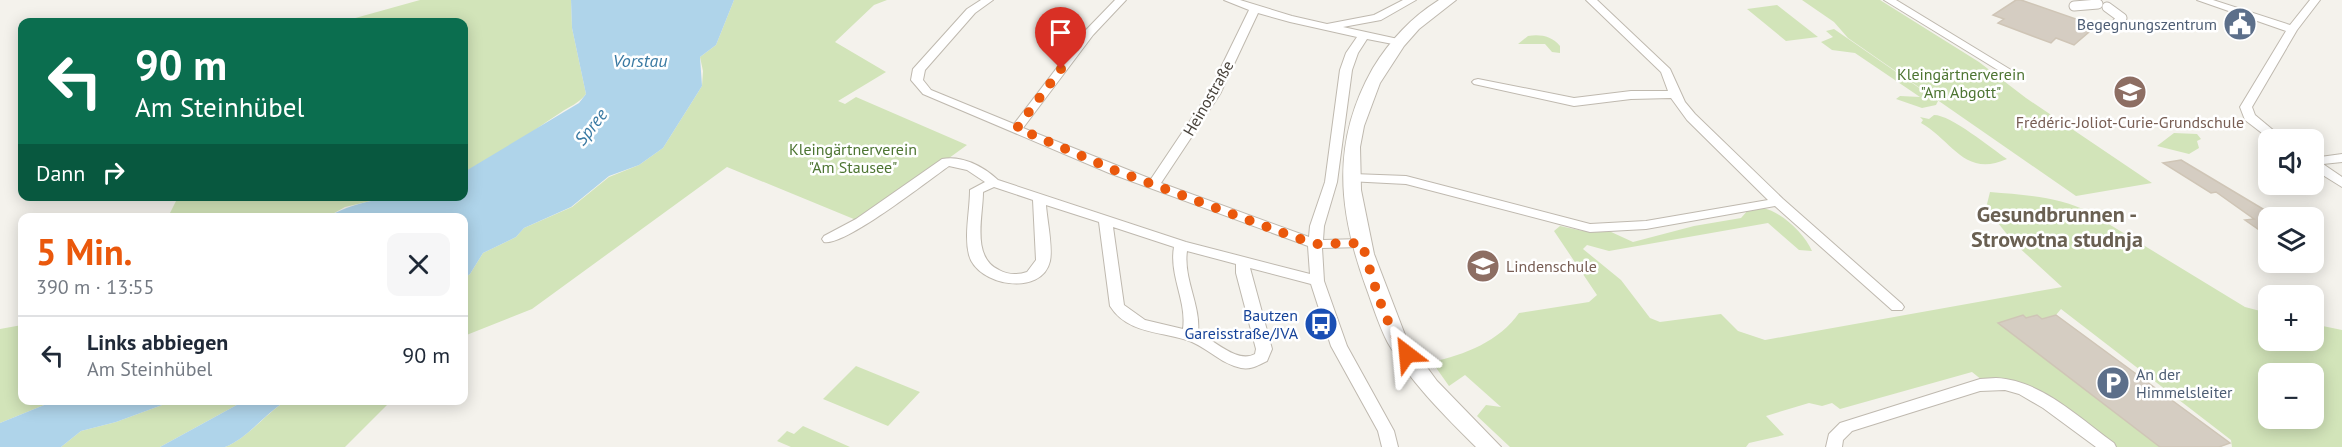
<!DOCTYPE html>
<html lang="de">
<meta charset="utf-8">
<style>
:root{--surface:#fff;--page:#f6f6f7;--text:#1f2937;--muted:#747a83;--line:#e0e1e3;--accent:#ea580c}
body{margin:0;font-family:"PT Sans",sans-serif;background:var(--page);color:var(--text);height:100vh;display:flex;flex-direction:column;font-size:22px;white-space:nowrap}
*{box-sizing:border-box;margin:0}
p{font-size:20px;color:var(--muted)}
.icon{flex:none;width:33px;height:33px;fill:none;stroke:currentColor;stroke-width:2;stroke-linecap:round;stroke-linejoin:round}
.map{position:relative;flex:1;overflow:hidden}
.drawer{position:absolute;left:18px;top:213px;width:450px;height:192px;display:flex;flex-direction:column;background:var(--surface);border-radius:12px;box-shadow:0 3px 15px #0003}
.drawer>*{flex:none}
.banner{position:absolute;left:18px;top:18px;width:450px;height:183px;border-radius:12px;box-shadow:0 3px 15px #0003;background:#0b6e4f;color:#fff;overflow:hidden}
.tools{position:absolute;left:2258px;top:129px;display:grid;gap:12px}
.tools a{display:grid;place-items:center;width:66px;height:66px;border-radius:12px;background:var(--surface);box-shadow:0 3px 15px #0003;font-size:30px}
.pin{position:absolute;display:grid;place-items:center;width:51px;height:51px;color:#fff;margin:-62px -26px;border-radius:50% 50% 50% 0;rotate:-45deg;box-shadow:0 0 6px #0007}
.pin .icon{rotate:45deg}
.me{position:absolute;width:66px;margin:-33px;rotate:331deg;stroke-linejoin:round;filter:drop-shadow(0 0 4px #0008)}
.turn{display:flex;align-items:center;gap:21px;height:126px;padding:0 18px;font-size:27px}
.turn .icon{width:78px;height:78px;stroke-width:2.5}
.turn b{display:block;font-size:42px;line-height:51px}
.then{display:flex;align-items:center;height:57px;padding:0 18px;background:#0003;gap:12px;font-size:22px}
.round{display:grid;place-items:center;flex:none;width:63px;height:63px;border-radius:12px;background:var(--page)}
.overview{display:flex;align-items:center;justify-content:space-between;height:102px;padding:0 18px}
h1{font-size:36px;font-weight:700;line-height:45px;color:var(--accent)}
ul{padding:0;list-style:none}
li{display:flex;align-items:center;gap:18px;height:78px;padding:0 18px;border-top:2px solid var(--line)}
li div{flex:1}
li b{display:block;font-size:22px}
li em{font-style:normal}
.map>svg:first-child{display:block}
.green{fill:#d2e4b9;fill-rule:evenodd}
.water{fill:#afd4ea}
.building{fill:#d5cdc2;stroke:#cfc5b6;stroke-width:1.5}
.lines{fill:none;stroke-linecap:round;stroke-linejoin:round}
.pedestrian-casing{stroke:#bfb9af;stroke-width:11}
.minor-casing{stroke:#bfb9af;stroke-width:2}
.tertiary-casing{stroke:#bfb9af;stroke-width:2}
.pedestrian{stroke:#fff;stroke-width:9}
.minor{fill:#fff;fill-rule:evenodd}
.tertiary{fill:#fff;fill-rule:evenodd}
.route{stroke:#ea580c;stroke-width:10;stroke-dasharray:0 18}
.labels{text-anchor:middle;stroke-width:5;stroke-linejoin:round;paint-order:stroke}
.service-label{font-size:16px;fill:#4e5e75;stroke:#fff;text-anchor:end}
.park-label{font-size:16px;fill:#4d7532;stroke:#fff}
.street-label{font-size:16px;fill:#48423a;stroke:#fff}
.education-label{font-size:16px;fill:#785e54;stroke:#fff}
.transit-label{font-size:16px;fill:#164399;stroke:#fff;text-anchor:end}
.water-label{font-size:18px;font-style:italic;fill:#3a7aa3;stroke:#fff}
.district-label{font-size:22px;font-weight:bold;fill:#6a6052;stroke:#fff}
</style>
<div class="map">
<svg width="2342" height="447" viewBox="0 0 2342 447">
<rect width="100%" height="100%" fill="#f4f2ec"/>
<path class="green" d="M 420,0 L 571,0 L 572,28 L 586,94 C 578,104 570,106 560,113 C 529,133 498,158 464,172 L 464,22 L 341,22 Z
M 734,0 L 887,0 L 874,5 L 835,42 L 886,72 L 838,101 L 845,104 L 856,97 L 967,145 L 861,222 L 727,167 L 532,309 L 464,336 L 464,278 L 470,274 L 483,253 L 516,237 L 524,228 L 572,207 L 609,177 L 639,165 L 663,148 L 702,86 L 703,71 L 700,57 L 716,45 Z
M 1802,0 L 1880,0 L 1979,62 L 2026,98 L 2152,183 L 2076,196 L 1848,38 L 1834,22 Z
M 1777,5 L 1818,37 L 1786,41 L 1747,9 Z
M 1834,29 L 1938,101 L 1936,105 L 1922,108 L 1896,99 L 1900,96 L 1920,97 L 1855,53 L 1832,50 L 1821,42 L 1833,37 L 1826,31 Z
M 1528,36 C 1540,34 1552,36 1560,46 L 1560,53 L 1552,52 L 1545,44 L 1518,44 Z
M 1934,115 C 1951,115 1991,148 2007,159 C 1964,178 1952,140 1921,123 L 1923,120 L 1920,117 L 1929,119 Z
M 2174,133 L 2197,134 L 2201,139 L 2197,141 L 2199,148 L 2189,154 L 2157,146 Z
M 1990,192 C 2024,195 2058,196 2089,212 L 2245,307 L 2268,313 L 2268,340 L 2313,340 L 2313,324 L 2342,330 L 2342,447 L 2232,447 L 2231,440 L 2061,309 L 2056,315 L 2042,319 L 2037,315 L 2026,318 L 2023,315 L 1999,323 L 2160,447 L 2111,447 L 2017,382 L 1982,380 L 1972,372 L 1840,409 L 1832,403 L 1822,406 L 1809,403 L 1766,416 L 1784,435 L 1749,443 L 1746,447 L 1510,447 L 1477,416 L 1486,405 L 1501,407 L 1465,375 L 1449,386 L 1432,362 C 1464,355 1500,341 1519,313 L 1589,302 L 1597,295 L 1554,231 L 1560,226 L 1583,231 L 1609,231 L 1633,242 L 1694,226 L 1741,218 L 1749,209 C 1753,209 1759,207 1763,208 C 1782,212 1805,234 1812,251 L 1799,250 L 1768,223 L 1609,251 L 1587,245 L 1583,249 L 1621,280 L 1650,318 L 1660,322 L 1721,314 L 1738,331 L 1765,340 L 2062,287 L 2014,243 L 1986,208 ZM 2268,374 L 2313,374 L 2313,418 L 2268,418 Z
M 178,197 L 178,196 L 387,197 L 345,207 L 327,217 L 168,217 Z
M 22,325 L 22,400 L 54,401 L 0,423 L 0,329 Z
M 856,366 L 920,392 L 888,426 L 823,399 Z
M 173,401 L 244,401 L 160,447 L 61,447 L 81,431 L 116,422 Z
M 286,401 L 286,400 L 391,401 L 345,447 L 225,447 C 248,438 265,414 286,401 Z
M 803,426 L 850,447 L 791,447 L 777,441 L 787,431 L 794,434 Z"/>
<path class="water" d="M 571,0 L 734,0 L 716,45 L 700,57 L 702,86 L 663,148 L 639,165 L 609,176 L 571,207 L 524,228 L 516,237 L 483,253 L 470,274 L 464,278 L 464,218 L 327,217 C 370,193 416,196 464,196 L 464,172 L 579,103 L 586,94 L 572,28 Z
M 54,401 L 54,400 L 173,401 L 116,422 L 81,431 L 61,447 L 0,447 L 0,423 Z
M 244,401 L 286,401 C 264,414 248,438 225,447 L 160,447 Z"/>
<path class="building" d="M 2016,0 L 2021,0 L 2096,26 L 2074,45 L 2056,38 L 2051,43 L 1998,23 L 2004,19 L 1993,15 Z
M 2181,160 L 2268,212 L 2268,236 L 2245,220 L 2254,219 L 2216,192 L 2211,193 L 2163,163 Z
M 2023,315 L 2026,318 L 2037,315 L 2042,319 L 2056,315 L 2230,443 L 2219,447 L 2160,447 L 1998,323 Z"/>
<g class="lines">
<g class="pedestrian-casing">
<path id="pedestrian" d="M 2074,6 L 2098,4
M 2107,7 L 2122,18 L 2117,23"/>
</g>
<g class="minor-casing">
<path id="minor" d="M 981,0 L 993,0 L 975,13 L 925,70 L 923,80 L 931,90 L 1014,124 L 1085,31 L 1115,0 L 1126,0 L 1093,35 L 1023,128 L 1151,179 L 1208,94 L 1249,10 L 1224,0 L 1240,0 L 1292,16 L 1327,24 L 1374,15 L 1403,0 L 1416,0 L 1381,20 L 1343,27 L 1398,39 L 1404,42 L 1398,45 L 1367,39 L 1358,53 L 1352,70 L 1337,182 L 1324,226 L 1323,240 L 1362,239 L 1369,243 L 1362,247 L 1322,248 L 1324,281 L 1347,346 L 1394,431 L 1398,447 L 1382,447 L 1378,431 L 1331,346 L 1311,284 L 1250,268 L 1272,349 L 1267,361 C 1259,365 1251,370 1241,368 C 1222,364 1210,350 1192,342 C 1164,331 1128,335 1110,306 L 1099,222 L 1046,205 C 1047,220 1053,247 1050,261 C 1042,297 977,286 969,255 C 964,235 970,211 970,190 L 985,182 L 967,170 L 949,166 C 929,180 844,247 824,242 L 822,239 L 824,236 L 856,219 L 942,159 C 962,155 983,166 998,180 L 1186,242 L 1310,274 L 1308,246 L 1109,173 L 923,94 L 911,80 L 913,69 L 967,9 ZM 1258,13 L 1290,22 L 1357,37 L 1346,53 L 1340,70 L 1325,182 L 1310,226 L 1309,237 L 1161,183 L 1220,94 ZM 994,187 L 1033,200 L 1036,260 L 1027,272 C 1018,275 1008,275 999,270 C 971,257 983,217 983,192 ZM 1113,227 L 1174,247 C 1169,276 1187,301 1183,329 L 1145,320 L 1124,305 ZM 1187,251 L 1236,264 L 1236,273 L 1256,349 L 1255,354 C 1237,364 1215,340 1198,333 C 1201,305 1183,279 1187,251 Z
M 1586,0 L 1597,0 L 1670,69 L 1685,102 L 1695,114 L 1783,199 L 1902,304 L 1904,307 L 1902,310 L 1892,310 L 1775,206 L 1646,229 L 1590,232 L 1406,184 L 1348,181 L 1347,178 L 1353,174 L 1406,176 L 1590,224 L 1646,221 L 1768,200 L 1687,120 L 1671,98 L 1631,99 L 1574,106 L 1474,84 L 1472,82 L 1474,80 L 1478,79 L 1574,98 L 1631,91 L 1668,91 L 1661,72 Z
M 1884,0 L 1896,0 L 2016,73 L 2010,76 L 2006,75 Z
M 2197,0 L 2213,0 L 2290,25 L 2310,0 L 2320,0 L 2297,30 L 2252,107 L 2255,115 L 2285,140 L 2271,140 L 2245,120 L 2240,107 L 2286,31 Z
M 2342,154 L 2342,162 L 2323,164 L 2342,177 L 2342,187 L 2313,169 L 2313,158 Z
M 1996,378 C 2041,380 2079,418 2114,443 L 2116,447 L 2096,447 L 2043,408 L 2019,394 L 2005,390 L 1980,391 L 1852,431 L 1843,440 L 1842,447 L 1826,447 L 1829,434 L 1840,423 L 1980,379 Z"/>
</g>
<g class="tertiary-casing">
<path id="tertiary" d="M 1439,0 L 1456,0 L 1419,29 L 1404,46 L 1380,83 L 1364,126 L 1360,147 L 1361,190 L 1374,254 L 1407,340 L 1437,381 L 1501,447 L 1476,447 C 1444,415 1411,383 1388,343 C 1379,326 1373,306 1366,287 C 1338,210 1331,142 1373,68 C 1390,40 1412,17 1439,0 Z"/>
</g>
<use href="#pedestrian" class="pedestrian"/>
<use href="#minor" class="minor"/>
<use href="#tertiary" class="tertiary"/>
</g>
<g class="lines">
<path class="route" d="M 1061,69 L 1017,128 L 1114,170 L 1294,237 L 1317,244 L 1362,243 C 1373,280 1384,324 1407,354"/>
</g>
<defs>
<g id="civic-disc" transform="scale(1.725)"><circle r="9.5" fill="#5c6f8a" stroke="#fff"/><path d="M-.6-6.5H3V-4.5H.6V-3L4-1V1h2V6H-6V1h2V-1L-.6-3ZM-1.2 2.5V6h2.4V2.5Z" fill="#fff"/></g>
<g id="school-disc" transform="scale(1.725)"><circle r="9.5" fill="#8d6e63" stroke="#fff"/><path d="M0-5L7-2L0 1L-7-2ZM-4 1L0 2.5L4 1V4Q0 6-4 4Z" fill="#fff"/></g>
<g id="bus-disc" transform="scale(1.725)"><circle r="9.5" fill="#1a4fb4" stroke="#fff"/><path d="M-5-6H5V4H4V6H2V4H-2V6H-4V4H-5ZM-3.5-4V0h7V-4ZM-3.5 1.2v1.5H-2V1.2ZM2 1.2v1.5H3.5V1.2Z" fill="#fff"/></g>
<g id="parking-disc" transform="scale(1.725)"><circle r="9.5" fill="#5c6f8a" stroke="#fff"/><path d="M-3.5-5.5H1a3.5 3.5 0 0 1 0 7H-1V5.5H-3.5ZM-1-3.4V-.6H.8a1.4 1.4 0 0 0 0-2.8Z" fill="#fff"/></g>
</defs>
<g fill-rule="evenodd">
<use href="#civic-disc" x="2240" y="24"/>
<use href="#school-disc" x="2130" y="92"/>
<use href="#school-disc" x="1483" y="266"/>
<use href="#bus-disc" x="1321" y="324"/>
<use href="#parking-disc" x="2113" y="383"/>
</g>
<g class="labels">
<g class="service-label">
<text x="2217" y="30">Begegnungszentrum</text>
<text x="2136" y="380" text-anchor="start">An der<tspan x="2136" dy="18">Himmelsleiter</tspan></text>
</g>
<g class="park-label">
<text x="1961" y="80">Kleingärtnerverein<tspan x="1961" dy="18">"Am Abgott"</tspan></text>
<text x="853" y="155">Kleingärtnerverein<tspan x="853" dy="18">"Am Stausee"</tspan></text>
</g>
<g class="street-label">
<text transform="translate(1208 98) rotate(-60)" y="6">Heinostraße</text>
</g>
<g class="education-label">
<text x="2130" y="128">Frédéric-Joliot-Curie-Grundschule</text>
<text x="1506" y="272" text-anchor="start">Lindenschule</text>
</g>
<g class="transit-label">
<text x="1298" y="321">Bautzen<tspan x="1298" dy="18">Gareisstraße/JVA</tspan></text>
</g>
<g class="water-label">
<text x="640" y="67">Vorstau</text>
<text transform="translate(591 127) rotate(-52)" y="6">Spree</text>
</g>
<g class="district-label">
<text x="2057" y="222">Gesundbrunnen -<tspan x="2057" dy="25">Strowotna studnja</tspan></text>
</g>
</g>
</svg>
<div class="tools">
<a><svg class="icon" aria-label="sound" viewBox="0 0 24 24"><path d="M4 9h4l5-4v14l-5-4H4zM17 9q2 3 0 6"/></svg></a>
<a><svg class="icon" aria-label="layers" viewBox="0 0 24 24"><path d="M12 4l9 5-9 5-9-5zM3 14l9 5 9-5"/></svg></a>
<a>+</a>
<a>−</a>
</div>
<div class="pin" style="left:1061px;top:69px;background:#d93025"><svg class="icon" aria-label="arrive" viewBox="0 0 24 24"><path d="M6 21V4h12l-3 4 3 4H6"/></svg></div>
<svg class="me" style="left:1407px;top:354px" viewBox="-20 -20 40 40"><path d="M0-17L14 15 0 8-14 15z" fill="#ea580c" stroke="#fff" stroke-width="4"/></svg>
<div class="banner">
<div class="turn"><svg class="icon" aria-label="left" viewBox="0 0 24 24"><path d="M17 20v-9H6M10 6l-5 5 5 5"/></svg><div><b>90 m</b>Am Steinhübel</div></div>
<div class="then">Dann<svg class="icon" aria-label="right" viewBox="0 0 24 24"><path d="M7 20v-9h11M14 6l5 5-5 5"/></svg></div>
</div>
<section class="drawer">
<div class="overview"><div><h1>5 Min.</h1><p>390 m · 13:55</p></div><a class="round"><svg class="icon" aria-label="close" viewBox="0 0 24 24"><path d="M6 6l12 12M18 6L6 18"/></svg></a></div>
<ul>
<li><svg class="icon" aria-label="left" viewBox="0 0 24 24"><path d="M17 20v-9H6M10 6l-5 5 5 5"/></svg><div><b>Links abbiegen</b><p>Am Steinhübel</p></div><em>90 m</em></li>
</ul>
</section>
</div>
